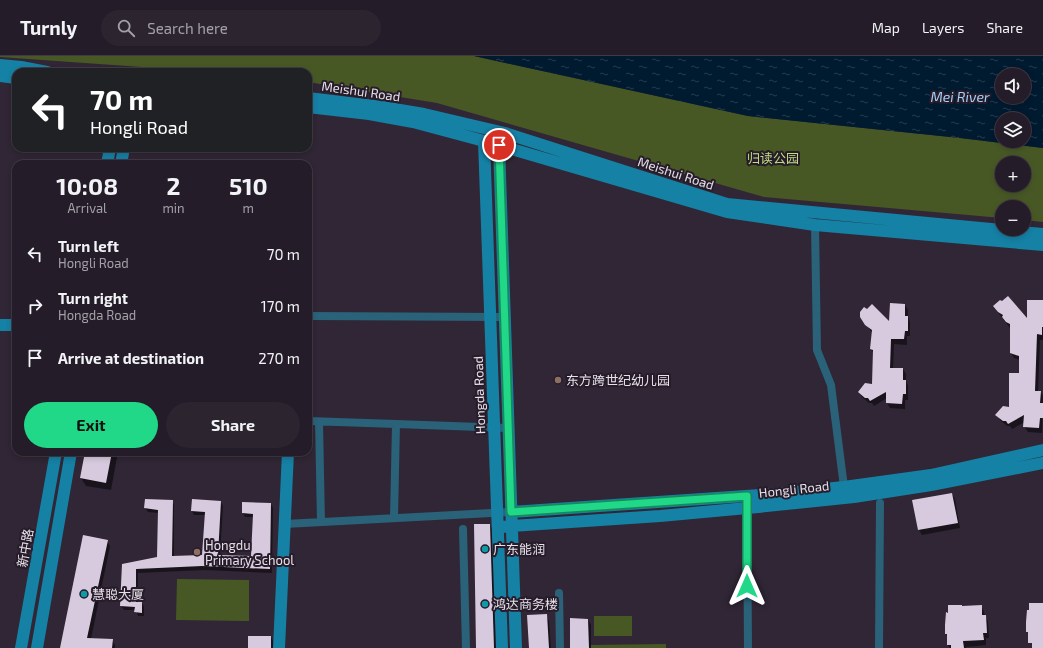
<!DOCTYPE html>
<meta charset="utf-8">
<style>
:root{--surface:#241c28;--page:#2c2530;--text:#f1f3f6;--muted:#a3a1a8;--line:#413a45;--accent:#20d887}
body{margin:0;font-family:"Exo 2","Noto Sans SC",sans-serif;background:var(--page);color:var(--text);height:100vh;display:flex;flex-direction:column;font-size:15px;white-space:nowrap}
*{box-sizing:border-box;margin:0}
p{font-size:13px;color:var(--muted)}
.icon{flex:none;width:22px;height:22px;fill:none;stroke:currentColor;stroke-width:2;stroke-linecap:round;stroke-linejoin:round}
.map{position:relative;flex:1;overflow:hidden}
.details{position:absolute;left:12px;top:104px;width:300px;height:296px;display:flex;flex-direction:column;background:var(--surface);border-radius:12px;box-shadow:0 2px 6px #0003,0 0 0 1px var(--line)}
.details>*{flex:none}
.guide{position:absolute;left:12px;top:12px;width:300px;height:84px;border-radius:12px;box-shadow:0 2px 6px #0003,0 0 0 1px var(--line);background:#202124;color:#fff;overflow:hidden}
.fabs{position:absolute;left:995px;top:12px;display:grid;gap:8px}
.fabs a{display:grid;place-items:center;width:36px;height:36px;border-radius:50%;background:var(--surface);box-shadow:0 2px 6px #0003,0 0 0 1px var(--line);font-size:20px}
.pin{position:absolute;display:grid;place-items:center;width:34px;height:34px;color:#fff;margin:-17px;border:2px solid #fff;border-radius:50%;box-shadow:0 1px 4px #0007}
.me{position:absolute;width:44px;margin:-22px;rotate:0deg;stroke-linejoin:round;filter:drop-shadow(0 0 3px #0008)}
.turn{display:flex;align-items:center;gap:14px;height:84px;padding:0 12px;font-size:18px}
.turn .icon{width:52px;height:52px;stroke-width:2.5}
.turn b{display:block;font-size:28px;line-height:34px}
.eta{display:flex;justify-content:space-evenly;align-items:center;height:68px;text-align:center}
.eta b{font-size:24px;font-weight:700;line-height:28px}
.primary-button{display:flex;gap:8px;margin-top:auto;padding:8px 12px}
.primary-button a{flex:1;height:46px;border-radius:24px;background:var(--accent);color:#111;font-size:16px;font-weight:700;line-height:46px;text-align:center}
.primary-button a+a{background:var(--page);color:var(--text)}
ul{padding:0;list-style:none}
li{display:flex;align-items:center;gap:12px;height:52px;padding:0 12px}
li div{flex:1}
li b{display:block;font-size:15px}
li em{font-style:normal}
header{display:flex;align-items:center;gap:24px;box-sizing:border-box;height:56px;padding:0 20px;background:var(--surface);border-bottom:1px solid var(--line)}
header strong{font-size:19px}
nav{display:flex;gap:22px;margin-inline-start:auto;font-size:14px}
.search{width:280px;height:36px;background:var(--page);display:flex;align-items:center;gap:10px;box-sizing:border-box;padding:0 14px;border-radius:22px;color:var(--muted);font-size:15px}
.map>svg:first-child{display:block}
.green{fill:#485825;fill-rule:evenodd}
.water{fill:url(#water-ripples);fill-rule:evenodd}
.shadow{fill:#0007}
.building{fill:#d8cade}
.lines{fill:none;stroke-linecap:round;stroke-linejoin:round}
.street{stroke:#2a6279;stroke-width:8}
.secondary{stroke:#1581a5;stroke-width:12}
.route-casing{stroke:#158c58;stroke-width:10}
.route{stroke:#20d887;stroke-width:7}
.education-dot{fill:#8d6e63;stroke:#261c2a;stroke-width:1.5}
.culture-dot{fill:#0f9aa8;stroke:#261c2a;stroke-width:1.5}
.labels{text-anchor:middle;stroke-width:4;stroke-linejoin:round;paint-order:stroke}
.street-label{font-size:13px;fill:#e6e0e9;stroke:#261c2a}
.park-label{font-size:13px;fill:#c0de81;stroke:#261c2a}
.poi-label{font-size:13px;fill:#e6e0e9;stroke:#261c2a;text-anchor:start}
.water-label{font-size:14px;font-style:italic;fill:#a4d0f9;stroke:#261c2a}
</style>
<header>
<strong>Turnly</strong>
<div class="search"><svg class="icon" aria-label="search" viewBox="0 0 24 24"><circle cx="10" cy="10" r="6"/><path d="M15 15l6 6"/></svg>Search here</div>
<nav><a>Map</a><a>Layers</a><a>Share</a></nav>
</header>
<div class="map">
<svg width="1043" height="592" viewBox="0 0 1043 592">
<defs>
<pattern id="water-ripples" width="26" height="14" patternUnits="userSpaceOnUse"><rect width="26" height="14" fill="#001a30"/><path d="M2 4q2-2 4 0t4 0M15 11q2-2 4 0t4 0" fill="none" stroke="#253b4e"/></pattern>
</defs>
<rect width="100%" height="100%" fill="#302635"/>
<path class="green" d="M 0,0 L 474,0 L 748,60 L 960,82 L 1043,92 L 1043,166 L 1024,164 L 1024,151 L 1002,151 L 1002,162 L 764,141 L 437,47 L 308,26 L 308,16 L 212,16 L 0,1 ZM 1002,107 L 1024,107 L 1024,129 L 1002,129 Z
M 177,523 L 249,524 L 249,565 L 176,564 Z
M 594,560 L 632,560 L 632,580 L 594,580 Z
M 666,588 L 666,592 L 591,592 L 591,589 Z"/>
<path class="water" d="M 474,0 L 1043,0 L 1043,92 L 960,82 L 748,60 ZM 1002,19 L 1024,19 L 1024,41 L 1002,41 ZM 1002,63 L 1024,63 L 1024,85 L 1002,85 Z"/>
<path class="shadow" d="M 1043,247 L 1043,284 L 1040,284 L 1038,336 L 1041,336 L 1043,340 L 1042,377 L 1028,376 L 1024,370 L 1025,366 L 1012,373 L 1010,370 L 1007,370 L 1000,364 L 997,359 L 1010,352 L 1020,318 L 1020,304 L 1014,302 L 1011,297 L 1010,272 L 997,255 L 994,250 L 1028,264 Z
M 905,249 L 908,254 L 908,261 L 910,266 L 910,280 L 907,280 L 907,289 L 894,288 L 893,313 L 903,313 L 906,318 L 906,325 L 908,330 L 908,344 L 905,344 L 905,353 L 890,352 L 887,347 L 887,342 L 874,350 L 872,347 L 869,347 L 862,341 L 859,336 L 873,329 L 874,298 L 871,293 L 872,277 L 865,266 L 890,267 Z
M 86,396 L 118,396 L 111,434 L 86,430 L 81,422 Z
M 952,438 L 955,443 L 960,472 L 922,479 L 919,474 Z
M 172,445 L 174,449 L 174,501 L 203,500 L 206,459 L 194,459 L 192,455 L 221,446 L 223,450 L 220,500 L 252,501 L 254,461 L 245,461 L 243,457 L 271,448 L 273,452 L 272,517 L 205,514 L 138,517 L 138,547 L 142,547 L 144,551 L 144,560 L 138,560 L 136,554 L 124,554 L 121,550 L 123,509 L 158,502 L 159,457 L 148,456 L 145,452 Z
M 490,469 L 494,476 L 498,592 L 477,592 Z
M 107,485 L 110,490 L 91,583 L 112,584 L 115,589 L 115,592 L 61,592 Z
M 981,550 L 984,556 L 985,560 L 988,565 L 989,582 L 986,582 L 986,589 L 966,591 L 966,592 L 950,592 L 948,589 L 948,581 L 946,578 Z
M 546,559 L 549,565 L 551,592 L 530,592 Z
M 588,564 L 591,569 L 591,592 L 571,592 Z
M 271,581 L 275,589 L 275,592 L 249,592 Z"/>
<path class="building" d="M 1008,240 L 1027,262 L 1027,244 L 1043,244 L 1043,271 L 1042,271 L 1042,279 L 1037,278 L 1035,335 L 1041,335 L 1040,347 L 1043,347 L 1043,362 L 1040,362 L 1039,372 L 1023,371 L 1024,359 L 1008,368 L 1006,365 L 1003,365 L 995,359 L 1003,350 L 1009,351 L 1009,317 L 1019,317 L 1019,300 L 1010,297 L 1010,268 L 1006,266 L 1002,261 L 1003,259 L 998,256 L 993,250 L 1000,244 L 1002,245 Z
M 890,247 L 905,248 L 905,260 L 908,260 L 908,275 L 905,275 L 904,283 L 891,283 L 890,312 L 903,312 L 903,324 L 906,324 L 906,338 L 903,338 L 902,348 L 886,347 L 886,336 L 870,345 L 868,342 L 865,342 L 858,336 L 865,327 L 872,328 L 873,294 L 870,293 L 872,274 L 865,269 L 860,261 L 860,256 L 864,251 L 867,253 L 872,248 L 889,265 Z
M 85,396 L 112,396 L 106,427 L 80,422 Z
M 952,437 L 958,467 L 918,474 L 912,444 Z
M 145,443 L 173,444 L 172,500 L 202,499 L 205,456 L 191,455 L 192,443 L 221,445 L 218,499 L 251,500 L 253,458 L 242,457 L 242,446 L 271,447 L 270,513 L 202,510 L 136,513 L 136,546 L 142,546 L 142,557 L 134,556 L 135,551 L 120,550 L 122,508 L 157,501 L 158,454 L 144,452 Z
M 474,468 L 490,468 L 494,592 L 476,592 Z
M 83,479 L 108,484 L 87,582 L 113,583 L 112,592 L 60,592 Z
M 1029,547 L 1043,547 L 1043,592 L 1032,592 L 1032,587 L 1028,587 L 1028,576 L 1026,576 L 1026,566 L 1027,554 L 1029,554 Z
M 948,549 L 962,549 L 962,550 L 982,549 L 982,559 L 986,559 L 987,577 L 983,577 L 984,584 L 963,585 L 964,592 L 951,592 L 951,589 L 947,589 L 947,578 L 945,578 L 945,569 L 946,556 L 948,557 Z
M 547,558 L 549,592 L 529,592 L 527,559 Z
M 570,562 L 588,563 L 589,592 L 570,592 Z
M 248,580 L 271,580 L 271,592 L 248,592 Z"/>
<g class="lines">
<path class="street" d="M 815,169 L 817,294 L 831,329 L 844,431
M 308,260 L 504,261
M 308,365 L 396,368 L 508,372
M 319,366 L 321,466
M 747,449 L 748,592
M 394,462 L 396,368
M 285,468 L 511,456
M 463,473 L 466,592
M 559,537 L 560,592
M 879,592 L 880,447"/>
<path class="secondary" d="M 0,9 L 21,11 L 47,16
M 0,20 L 16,22
M 308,42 L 382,51 L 424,58 L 505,77 L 727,148 L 1043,178
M 308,51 L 369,58 L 413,66 L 484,85 L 727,156 L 815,169 L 1043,189
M 484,85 L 502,592
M 499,89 L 516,592
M 107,108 L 110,92
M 121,108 L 124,92
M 0,269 L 16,269
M 511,456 L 776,438 L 844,431 L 931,419 L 1043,394
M 498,471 L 660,460 L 758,451 L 854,441 L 931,429 L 1043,407
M 21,592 L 56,396
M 37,592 L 71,396
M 279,592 L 288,396"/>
</g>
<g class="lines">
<g class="route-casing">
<path id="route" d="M 499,89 L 511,456 L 747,440 L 747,530"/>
</g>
<use href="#route" class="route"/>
</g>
<g class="education-dot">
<circle cx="558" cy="324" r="4"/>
<circle cx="197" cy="496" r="4"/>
</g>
<g class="culture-dot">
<circle cx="485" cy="493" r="4"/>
<circle cx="84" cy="538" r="4"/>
<circle cx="485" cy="548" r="4"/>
</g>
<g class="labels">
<g class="street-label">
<text transform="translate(361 35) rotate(8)" y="5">Meishui Road</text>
<text transform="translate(676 117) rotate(18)" y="5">Meishui Road</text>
<text transform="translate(479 339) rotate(-92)" y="5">Hongda Road</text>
<text transform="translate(794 433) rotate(-6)" y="5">Hongli Road</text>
<text transform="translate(25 492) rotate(-80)" y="5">新中路</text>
</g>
<g class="park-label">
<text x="773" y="107">归读公园</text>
</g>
<g class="poi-label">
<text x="566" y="329">东方跨世纪幼儿园</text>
<text x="205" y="494">Hongdu<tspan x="205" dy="15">Primary School</tspan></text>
<text x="493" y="498">广东能润</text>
<text x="92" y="543">慧聪大厦</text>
<text x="493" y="553">鸿达商务楼</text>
</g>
<g class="water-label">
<text x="960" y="46">Mei River</text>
</g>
</g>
</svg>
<div class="fabs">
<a><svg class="icon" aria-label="sound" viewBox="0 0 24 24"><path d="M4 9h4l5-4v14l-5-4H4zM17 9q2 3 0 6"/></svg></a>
<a><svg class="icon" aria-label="layers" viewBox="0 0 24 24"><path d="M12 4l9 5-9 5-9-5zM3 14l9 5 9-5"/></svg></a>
<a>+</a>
<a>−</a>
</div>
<div class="pin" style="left:499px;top:89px;background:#d93025"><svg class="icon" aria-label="arrive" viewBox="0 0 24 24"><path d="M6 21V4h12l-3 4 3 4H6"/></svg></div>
<svg class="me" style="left:747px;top:530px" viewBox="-20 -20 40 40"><path d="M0-17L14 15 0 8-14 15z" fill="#20d887" stroke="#fff" stroke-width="4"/></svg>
<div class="guide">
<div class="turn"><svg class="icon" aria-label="left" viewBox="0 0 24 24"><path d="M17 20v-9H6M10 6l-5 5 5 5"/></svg><div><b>70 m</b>Hongli Road</div></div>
</div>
<section class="details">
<div class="eta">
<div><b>10:08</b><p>Arrival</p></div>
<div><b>2</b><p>min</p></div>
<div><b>510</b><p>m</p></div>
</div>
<ul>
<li><svg class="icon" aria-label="left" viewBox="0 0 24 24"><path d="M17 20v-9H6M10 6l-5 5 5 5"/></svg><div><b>Turn left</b><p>Hongli Road</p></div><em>70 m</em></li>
<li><svg class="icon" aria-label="right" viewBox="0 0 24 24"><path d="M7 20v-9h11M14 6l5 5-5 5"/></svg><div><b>Turn right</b><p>Hongda Road</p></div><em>170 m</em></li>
<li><svg class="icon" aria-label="arrive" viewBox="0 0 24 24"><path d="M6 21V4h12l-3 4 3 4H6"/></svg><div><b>Arrive at destination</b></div><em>270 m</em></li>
</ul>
<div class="primary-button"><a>Exit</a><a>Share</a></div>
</section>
</div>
